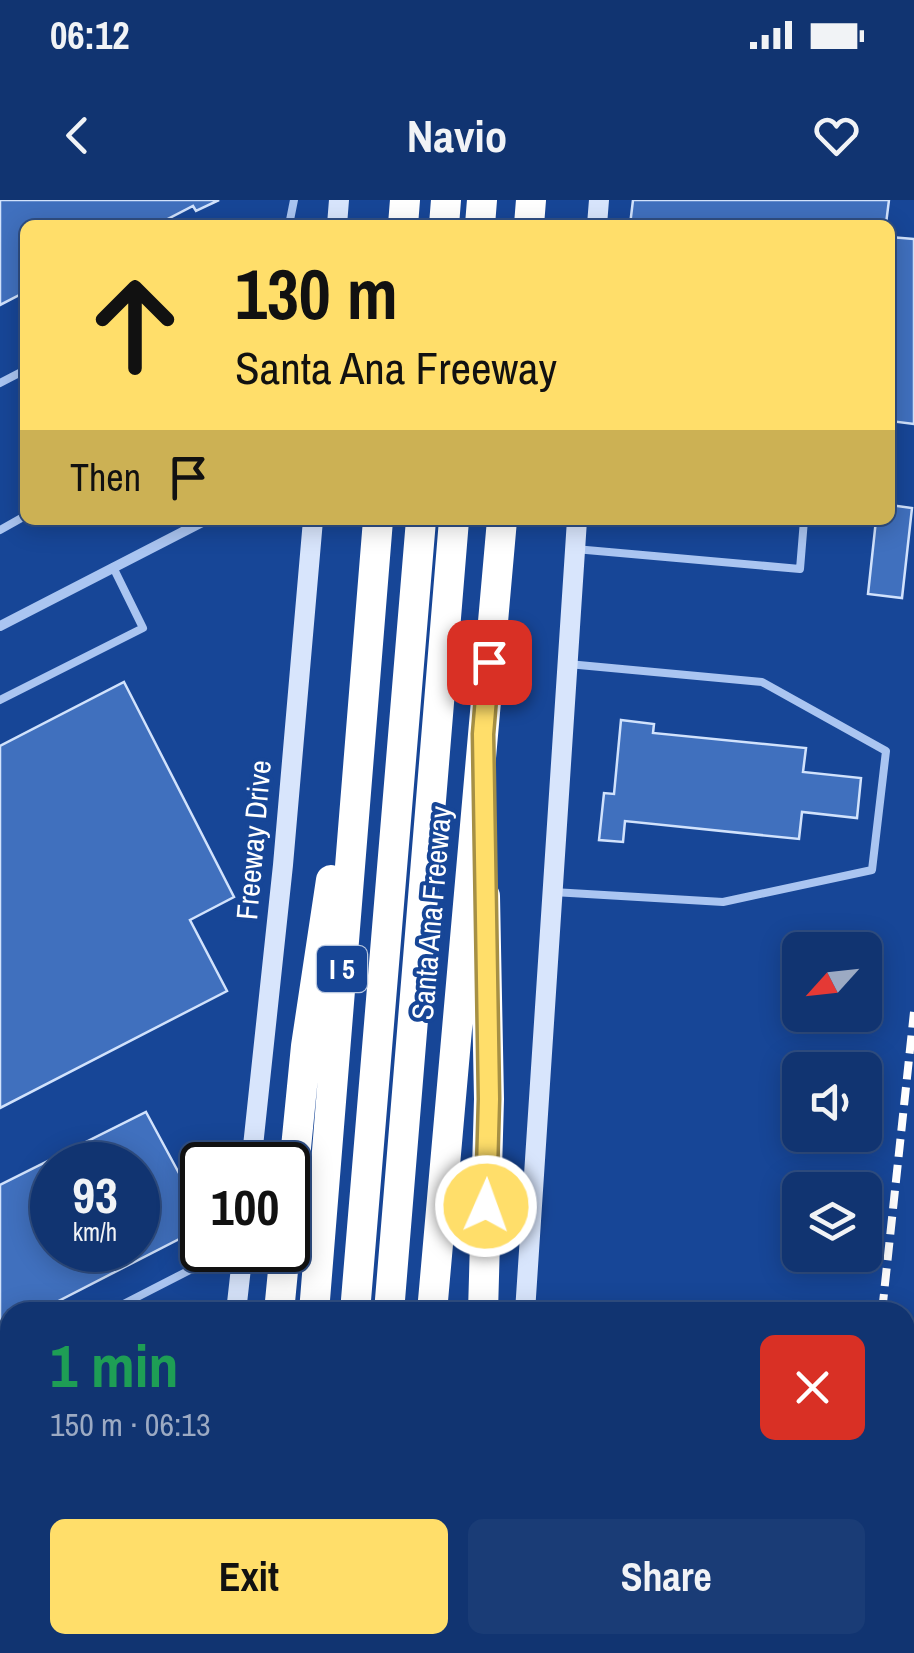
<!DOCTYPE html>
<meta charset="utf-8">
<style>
:root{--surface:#113471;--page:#1a3c76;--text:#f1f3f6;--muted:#9caac3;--line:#304f84;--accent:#ffde6a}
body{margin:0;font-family:"Archivo Narrow",sans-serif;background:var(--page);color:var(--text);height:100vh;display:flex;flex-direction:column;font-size:38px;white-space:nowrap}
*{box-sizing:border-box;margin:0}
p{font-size:32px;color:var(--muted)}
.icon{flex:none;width:55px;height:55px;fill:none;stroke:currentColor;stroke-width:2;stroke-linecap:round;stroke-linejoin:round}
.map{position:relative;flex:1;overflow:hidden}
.side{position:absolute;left:0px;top:1102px;width:915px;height:352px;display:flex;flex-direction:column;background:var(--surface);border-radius:30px 30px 0 0;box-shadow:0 5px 25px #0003,0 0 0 2px var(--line)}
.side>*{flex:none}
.hud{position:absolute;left:20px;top:20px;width:875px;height:305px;border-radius:15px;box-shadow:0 5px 25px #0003,0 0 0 2px var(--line);background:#ffde6a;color:#111;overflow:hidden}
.needle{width:65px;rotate:243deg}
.buttons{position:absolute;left:782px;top:732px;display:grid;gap:20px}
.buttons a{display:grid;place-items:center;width:100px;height:100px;border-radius:15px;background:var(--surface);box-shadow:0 5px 25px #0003,0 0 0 2px var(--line);font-size:50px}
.speed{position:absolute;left:30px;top:942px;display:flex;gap:20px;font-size:50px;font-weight:700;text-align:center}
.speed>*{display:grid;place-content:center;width:130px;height:130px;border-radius:50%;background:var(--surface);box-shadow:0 5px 25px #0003,0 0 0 2px var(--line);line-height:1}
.speed small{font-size:25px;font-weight:400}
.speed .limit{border:5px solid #111;border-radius:15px;background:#fff;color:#111}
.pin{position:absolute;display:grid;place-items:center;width:85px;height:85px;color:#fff;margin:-42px;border-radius:20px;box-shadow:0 5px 15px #0006}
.me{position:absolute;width:110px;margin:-55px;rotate:2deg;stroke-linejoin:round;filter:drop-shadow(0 0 8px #0008)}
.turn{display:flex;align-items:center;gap:35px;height:210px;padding:0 50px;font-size:45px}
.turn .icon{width:130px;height:130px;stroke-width:2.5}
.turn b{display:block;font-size:70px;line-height:85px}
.then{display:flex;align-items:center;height:95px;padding:0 50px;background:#0003;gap:20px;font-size:38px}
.round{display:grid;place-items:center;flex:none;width:105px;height:105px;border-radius:15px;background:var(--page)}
.overview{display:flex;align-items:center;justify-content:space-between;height:170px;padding:0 50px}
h1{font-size:60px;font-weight:700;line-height:75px;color:#1e9e55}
.button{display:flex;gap:20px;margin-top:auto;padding:20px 50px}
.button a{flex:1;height:115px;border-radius:15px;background:var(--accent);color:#111;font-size:40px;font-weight:700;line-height:115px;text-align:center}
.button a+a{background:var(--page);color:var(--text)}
.status{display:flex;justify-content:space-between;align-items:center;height:70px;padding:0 50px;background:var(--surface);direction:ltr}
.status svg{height:28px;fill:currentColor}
header{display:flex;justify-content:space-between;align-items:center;height:130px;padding:0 50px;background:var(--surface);font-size:45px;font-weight:700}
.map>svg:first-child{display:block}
.building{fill:#4070be;stroke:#d1e2fc;stroke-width:2.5;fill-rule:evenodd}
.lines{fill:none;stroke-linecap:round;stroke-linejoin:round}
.lane{stroke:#aac5f1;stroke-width:8}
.street{stroke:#aac5f1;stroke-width:10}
.secondary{stroke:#d8e5fc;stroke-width:20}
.highway{stroke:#fff;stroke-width:30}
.rail{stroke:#fff;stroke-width:8;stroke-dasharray:18 8;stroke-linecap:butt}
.route-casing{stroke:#a69045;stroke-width:25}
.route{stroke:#ffde6a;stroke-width:18}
.labels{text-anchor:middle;stroke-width:8;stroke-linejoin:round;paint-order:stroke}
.shield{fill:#174697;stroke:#b9c8e0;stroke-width:2.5}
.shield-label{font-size:28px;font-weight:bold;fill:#fff}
.street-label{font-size:30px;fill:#fff;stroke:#174697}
</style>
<div class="status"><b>06:12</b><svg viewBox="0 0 49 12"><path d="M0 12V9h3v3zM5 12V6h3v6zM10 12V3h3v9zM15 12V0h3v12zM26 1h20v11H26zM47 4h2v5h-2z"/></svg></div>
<header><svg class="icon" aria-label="back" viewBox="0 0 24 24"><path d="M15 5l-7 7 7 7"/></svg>Navio<svg class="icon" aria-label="heart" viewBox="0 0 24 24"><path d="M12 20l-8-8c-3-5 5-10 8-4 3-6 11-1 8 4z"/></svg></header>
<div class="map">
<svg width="914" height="1453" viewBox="0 0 914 1453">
<rect width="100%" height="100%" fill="#174697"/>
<path class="building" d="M 0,0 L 219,0 L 196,11 L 193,6 L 156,25 L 25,25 L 25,92 L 0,105 Z
M 633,0 L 889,0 L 886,24 L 879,25 L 630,25 Z
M 890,37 L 914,39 L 914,224 L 890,221 Z
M 890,305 L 912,308 L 902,398 L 868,394 L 876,320 L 890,320 Z
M 124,482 L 234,697 L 190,720 L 227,791 L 0,908 L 0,546 Z
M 621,520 L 654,524 L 653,533 L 806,548 L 803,572 L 861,578 L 857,618 L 802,612 L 799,639 L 625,621 L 623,642 L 599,640 L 604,593 L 614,594 Z
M 146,912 L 202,1016 L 182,1026 L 187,1035 L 37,1112 L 10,1112 L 10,1126 L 0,1131 L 0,985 ZM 52,965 L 138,965 L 138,1050 L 52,1050 Z
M 10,1251 L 10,1386 L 0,1391 L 0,1256 Z
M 10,1394 L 10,1445 L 156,1445 L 148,1450 L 149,1453 L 0,1453 L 0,1400 Z
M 756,1445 L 793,1445 L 792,1453 L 756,1453 Z"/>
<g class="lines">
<path class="lane" d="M 289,25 L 294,0
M 0,183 L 25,170
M 0,330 L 25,316
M 575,349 L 800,369 L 804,320
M 0,500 L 143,428 L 113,367
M 553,692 L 723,702 L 872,670 L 886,551 L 762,482 L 568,464
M 108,1112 L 190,1070 L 241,1067
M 0,1169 L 10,1163
M 0,1228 L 10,1223
M 732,1445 L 732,1453"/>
<path class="street" d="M 0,426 L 206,320"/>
<path class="secondary" d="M 337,25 L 339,0
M 597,25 L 599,0
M 251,965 L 283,665 L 313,320
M 236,1112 L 243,1050
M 525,1112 L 577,320
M 200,1453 L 201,1445
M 517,1453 L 517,1445"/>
<path class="highway" d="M 403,25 L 405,0
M 444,25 L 446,0
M 480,25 L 482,0
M 529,25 L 531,0
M 288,1029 L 306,846 L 331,680
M 279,1112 L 285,1050
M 314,1112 L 378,320
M 355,1112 L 421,320
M 389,1112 L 454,320
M 432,1112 L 502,320
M 483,1112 L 489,899 L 485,696
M 238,1453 L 239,1445
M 287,1453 L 288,1445
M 328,1453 L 329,1445
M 363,1453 L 364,1445
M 403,1453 L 404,1445
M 473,1453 L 473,1445"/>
<path class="rail" d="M 882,1112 L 914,812
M 886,1445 L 887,1453
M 847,1453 L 848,1445"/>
</g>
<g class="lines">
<g class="route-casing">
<path id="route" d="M 486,1006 L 489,899 L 483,534 L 489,462"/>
</g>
<use href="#route" class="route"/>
</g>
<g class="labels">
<rect class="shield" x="317" y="746" width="50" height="46" rx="8"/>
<g class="shield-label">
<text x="342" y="779">I 5</text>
</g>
<g class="street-label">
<text transform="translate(254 640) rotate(-85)" y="10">Freeway Drive</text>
<text transform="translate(432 713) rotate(-85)" y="10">Santa Ana Freeway</text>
</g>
</g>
</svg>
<div class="buttons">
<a><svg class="needle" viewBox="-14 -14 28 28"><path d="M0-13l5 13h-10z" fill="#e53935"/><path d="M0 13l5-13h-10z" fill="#9caac3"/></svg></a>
<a><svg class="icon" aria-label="sound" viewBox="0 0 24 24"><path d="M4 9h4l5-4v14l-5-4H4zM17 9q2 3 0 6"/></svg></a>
<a><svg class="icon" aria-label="layers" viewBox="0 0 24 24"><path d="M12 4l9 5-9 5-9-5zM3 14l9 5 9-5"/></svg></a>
</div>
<div class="speed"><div>93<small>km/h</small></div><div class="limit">100</div></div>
<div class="pin" style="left:489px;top:462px;background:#d93025"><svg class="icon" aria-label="arrive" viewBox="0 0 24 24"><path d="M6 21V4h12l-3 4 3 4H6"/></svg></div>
<svg class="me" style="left:486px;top:1006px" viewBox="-20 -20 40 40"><circle r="17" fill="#ffde6a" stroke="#fff" stroke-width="3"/><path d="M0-11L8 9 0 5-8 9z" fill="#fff"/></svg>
<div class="hud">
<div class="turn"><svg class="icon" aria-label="ahead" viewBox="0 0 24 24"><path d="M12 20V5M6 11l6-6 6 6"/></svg><div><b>130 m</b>Santa Ana Freeway</div></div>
<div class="then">Then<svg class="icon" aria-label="arrive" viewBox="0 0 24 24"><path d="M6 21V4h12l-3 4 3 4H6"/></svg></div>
</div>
<section class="side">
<div class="overview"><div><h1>1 min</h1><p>150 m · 06:13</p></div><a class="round" style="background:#d93025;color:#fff"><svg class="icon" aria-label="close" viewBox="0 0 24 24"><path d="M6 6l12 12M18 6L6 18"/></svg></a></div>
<div class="button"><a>Exit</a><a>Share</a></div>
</section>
</div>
